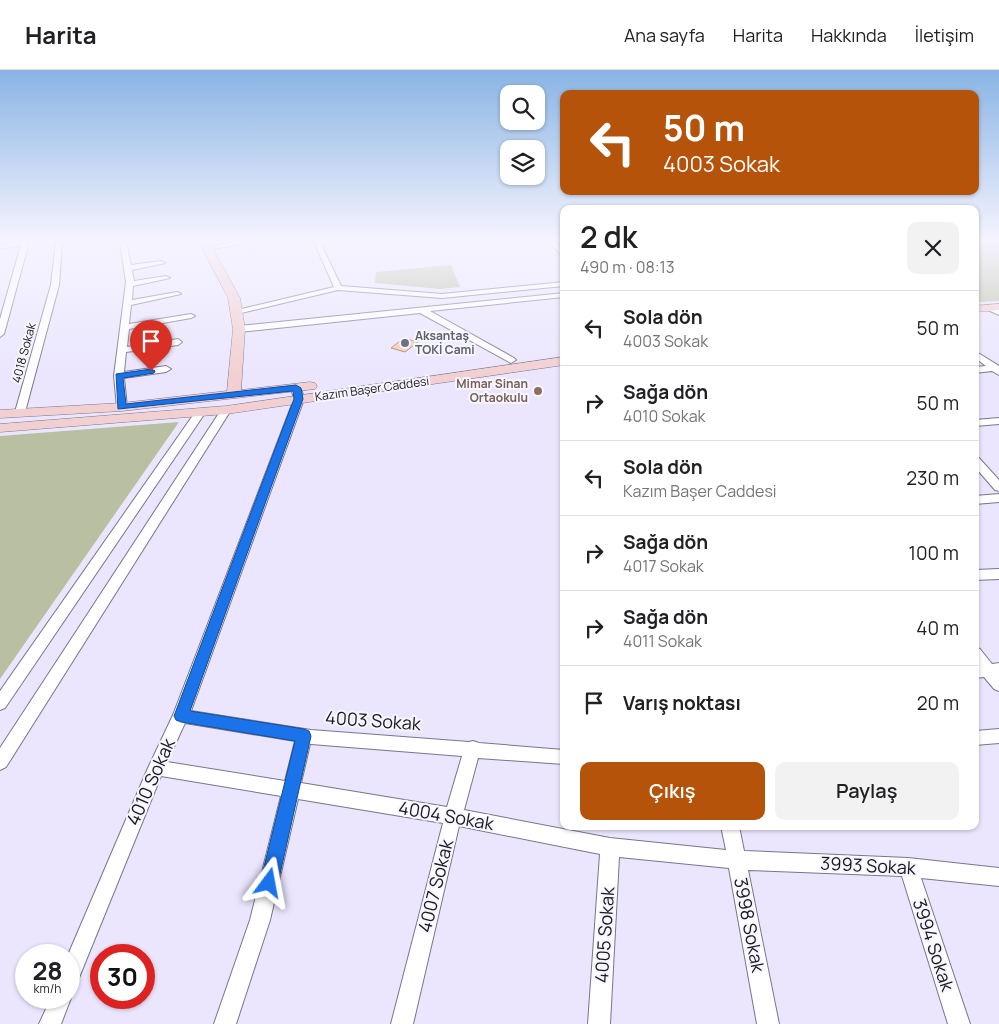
<!DOCTYPE html>
<html lang="tr">
<meta charset="utf-8">
<style>
:root{--surface:#fff;--page:#f2f2f2;--text:#202124;--muted:#757577;--line:#e0e0e0;--accent:#b45309}
body{margin:0;font-family:Manrope,sans-serif;background:var(--page);color:var(--text);height:100vh;display:flex;flex-direction:column;font-size:19px;white-space:nowrap}
*{box-sizing:border-box;margin:0}
p{font-size:16px;color:var(--muted)}
.icon{flex:none;width:28px;height:28px;fill:none;stroke:currentColor;stroke-width:2;stroke-linecap:round;stroke-linejoin:round}
.map{position:relative;flex:1;overflow:hidden}
.panel{position:absolute;left:560px;top:135px;width:419px;height:625px;display:flex;flex-direction:column;background:var(--surface);border-radius:10px;box-shadow:0 1px 4px #0004}
.panel>*{flex:none}
.top-card{position:absolute;left:560px;top:20px;width:419px;height:105px;border-radius:10px;box-shadow:0 1px 4px #0004;background:#b45309;color:#fff;overflow:hidden}
.tools{position:absolute;left:500px;top:15px;display:grid;gap:10px}
.tools a{display:grid;place-items:center;width:45px;height:45px;border-radius:10px;background:var(--surface);box-shadow:0 1px 4px #0004;font-size:25px}
.speed{position:absolute;left:15px;top:874px;display:flex;gap:10px;font-size:25px;font-weight:700;text-align:center}
.speed>*{display:grid;place-content:center;width:65px;height:65px;border-radius:50%;background:var(--surface);box-shadow:0 1px 4px #0004;line-height:1}
.speed small{font-size:12px;font-weight:400}
.speed .limit{border:8px solid #d22;background:#fff;color:#111}
.pin{position:absolute;display:grid;place-items:center;width:42px;height:42px;color:#fff;margin:-51px -21px;border-radius:50% 50% 50% 0;rotate:-45deg;box-shadow:0 0 5px #0007}
.pin .icon{rotate:45deg}
.me{position:absolute;width:55px;margin:-28px;rotate:13deg;stroke-linejoin:round;filter:drop-shadow(0 0 4px #0008)}
.turn{display:flex;align-items:center;gap:18px;height:105px;padding:0 20px;font-size:22px}
.turn .icon{width:65px;height:65px;stroke-width:2.5}
.turn b{display:block;font-size:35px;line-height:42px}
.round{display:grid;place-items:center;flex:none;width:52px;height:52px;border-radius:10px;background:var(--page)}
.head{display:flex;align-items:center;justify-content:space-between;height:85px;padding:0 20px}
h1{font-size:30px;font-weight:600;line-height:38px}
.action{display:flex;gap:10px;margin-top:auto;padding:10px 20px}
.action a{flex:1;height:58px;border-radius:10px;background:var(--accent);color:#fff;font-size:20px;font-weight:600;line-height:58px;text-align:center}
.action a+a{background:var(--page);color:var(--text)}
ul{padding:0;list-style:none}
li{display:flex;align-items:center;gap:15px;height:75px;padding:0 20px;border-top:1px solid var(--line)}
li div{flex:1}
li b{display:block;font-size:19px}
li em{font-style:normal}
header{display:flex;align-items:center;gap:30px;box-sizing:border-box;height:70px;padding:0 25px;background:var(--surface);border-bottom:1px solid var(--line)}
header strong{font-size:24px}
nav{display:flex;gap:28px;margin-inline-start:auto;font-size:18px}
.map>svg:first-child{display:block}
.green{fill:#b9c0a1}
.building{fill:#fbcaaf;stroke:#9d877b}
.lines{fill:none;stroke-linecap:round;stroke-linejoin:round}
.minor-casing{stroke:#79758a;stroke-width:2}
.secondary-casing{stroke:#79758a;stroke-width:1}
.minor{fill:#fff;fill-rule:evenodd}
.secondary{fill:#f2d0d1;fill-rule:evenodd}
.route{fill:#1a73e8;stroke:#114b97}
.worship-dot{fill:#6b7280;stroke:#f7f6ff;stroke-width:2}
.education-dot{fill:#8d6e63;stroke:#f7f6ff;stroke-width:2}
.labels{text-anchor:middle;stroke-width:4;stroke-linejoin:round;paint-order:stroke}
.far-worship-label{font-size:12px;font-weight:bold;fill:#5b616d;stroke:#f7f6ff;text-anchor:start}
.far-street-label{font-size:12px;fill:#19171f;stroke:#f7f6ff}
.far-education-label{font-size:12px;font-weight:bold;fill:#785e54;stroke:#f7f6ff;text-anchor:end}
.near-street-label{font-size:18px;fill:#19171f;stroke:#f7f6ff}
</style>
<header>
<strong>Harita</strong>
<nav><a>Ana sayfa</a><a>Harita</a><a>Hakkında</a><a>İletişim</a></nav>
</header>
<div class="map">
<svg width="999" height="954" viewBox="0 0 999 954">
<rect width="100%" height="100%" fill="#ebe6fe"/>
<path class="green" d="M 975,172 L 999,172 L 999,231 L 979,232 L 975,230 Z
M 451,195 L 460,217 L 440,219 L 375,213 L 376,202 Z
M 179,352 L 0,609 L 0,366 Z"/>
<path class="building" d="M 404,268 L 418,272 L 405,282 L 391,278 Z"/>
<g class="lines">
<g class="minor-casing">
<path id="minor" d="M 17,172 L 29,172 L 4,264 L 0,267 L 0,249 L 21,175 L 0,179 L 0,175 Z
M 56,172 L 62,172 L 59,215 L 25,342 L 20,345 L 15,342 L 51,215 Z
M 120,172 L 126,172 L 131,195 L 161,191 L 165,193 L 132,200 L 134,211 L 166,206 L 170,208 L 133,216 L 132,230 L 177,222 L 181,224 L 131,235 L 129,254 L 191,244 L 195,246 L 191,248 L 129,259 L 127,277 L 178,269 L 182,272 L 178,275 L 126,282 L 124,302 L 166,296 L 171,299 L 166,302 L 124,308 L 127,337 L 122,340 L 117,337 L 114,306 L 126,212 Z
M 236,172 L 251,172 L 208,180 L 205,178 Z
M 314,172 L 320,172 L 341,216 L 442,224 L 564,212 L 564,216 L 442,228 L 338,220 L 233,245 L 233,241 L 334,217 Z
M 550,172 L 556,172 L 564,182 L 564,189 Z
M 564,223 L 564,227 L 430,241 L 514,288 L 516,290 L 511,293 L 420,243 L 239,262 L 235,259 L 239,256 Z
M 988,236 L 994,236 L 999,239 L 999,245 L 988,240 Z
M 975,281 L 999,296 L 999,305 L 992,301 L 975,303 L 975,297 L 986,296 L 975,288 Z
M 296,315 L 301,318 L 304,329 L 191,641 L 311,660 L 469,672 L 473,671 L 479,673 L 564,680 L 564,694 L 478,688 L 464,740 L 610,768 L 726,780 L 721,756 L 739,756 L 744,781 L 908,788 L 999,798 L 999,816 L 921,808 L 970,954 L 948,954 L 902,806 L 748,800 L 779,954 L 757,954 L 729,798 L 619,787 L 610,954 L 588,954 L 600,784 L 459,756 L 413,954 L 391,954 L 443,753 L 298,729 L 270,850 L 236,954 L 214,954 L 250,850 L 281,726 L 161,706 L 76,915 L 69,918 L 68,885 L 148,698 L 173,645 L 294,329 L 291,318 ZM 185,653 L 295,671 L 285,711 L 167,692 ZM 310,674 L 311,674 L 462,686 L 447,737 L 301,713 Z
M 226,337 L 231,340 L 6,697 L 0,700 L 0,678 L 221,340 Z
M 200,340 L 205,343 L 5,638 L 0,640 L 0,621 L 196,341 Z
M 999,348 L 999,354 L 975,356 L 975,350 Z
M 975,387 L 979,388 L 999,410 L 999,421 L 995,420 L 975,397 Z
M 999,424 L 999,432 L 975,434 L 975,426 Z
M 999,499 L 999,509 L 975,510 L 975,500 Z
M 975,577 L 980,579 L 992,594 L 999,593 L 999,621 L 994,619 L 984,607 L 975,608 Z
M 999,659 L 999,673 L 975,675 L 975,661 Z
M 69,922 L 71,928 L 61,954 L 39,954 L 51,928 L 69,928 Z"/>
</g>
<g class="secondary-casing">
<path id="secondary" d="M 199,172 L 209,172 L 240,228 L 245,259 L 241,320 L 310,312 L 315,313 L 317,316 L 315,319 L 122,341 L 0,348 L 0,340 L 122,333 L 227,321 L 233,259 L 228,228 Z
M 999,234 L 999,240 L 975,242 L 975,236 Z
M 564,287 L 564,295 L 226,344 L 0,362 L 0,354 L 226,336 Z"/>
</g>
<use href="#minor" class="minor"/>
<use href="#secondary" class="secondary"/>
</g>
<linearGradient id="sky" x2="0" y2="1"><stop stop-color="#89b4e4"/><stop offset="0.56" stop-color="#f6f4ff"/><stop offset="1" stop-color="#f6f4ff" stop-opacity="0"/></linearGradient>
<rect width="999" height="305" fill="url(#sky)"/>
<path class="route" d="M 151,299 L 155,301 L 154,303 L 123,308 L 126,334 L 296,315 L 301,318 L 303,329 L 190,641 L 304,659 L 309,661 L 311,666 L 278,813 L 275,819 L 269,822 L 263,819 L 260,813 L 295,671 L 181,652 L 176,650 L 174,646 L 294,329 L 293,321 L 118,339 L 116,304 Z"/>
<circle class="worship-dot" cx="405" cy="273" r="5"/>
<circle class="education-dot" cx="538" cy="321" r="5"/>
<g class="labels">
<g class="far-worship-label">
<text x="415" y="270">Aksantaş<tspan x="415" dy="14">TOKİ Cami</tspan></text>
</g>
<g class="far-street-label">
<text transform="translate(24 283) rotate(-75)" y="4">4018 Sokak</text>
<text transform="translate(372 319) rotate(-8)" y="4">Kazım Başer Caddesi</text>
</g>
<g class="far-education-label">
<text x="528" y="318">Mimar Sinan<tspan x="528" dy="14">Ortaokulu</tspan></text>
</g>
<g class="near-street-label">
<text transform="translate(373 651) rotate(4)" y="6">4003 Sokak</text>
<text transform="translate(151 712) rotate(-66)" y="6">4010 Sokak</text>
<text transform="translate(446 746) rotate(10)" y="6">4004 Sokak</text>
<text transform="translate(868 796) rotate(3)" y="6">3993 Sokak</text>
<text transform="translate(436 816) rotate(-76)" y="6">4007 Sokak</text>
<text transform="translate(749 855) rotate(79)" y="6">3998 Sokak</text>
<text transform="translate(605 865) rotate(-86)" y="6">4005 Sokak</text>
<text transform="translate(933 875) rotate(72)" y="6">3994 Sokak</text>
</g>
</g>
</svg>
<div class="tools">
<a><svg class="icon" aria-label="search" viewBox="0 0 24 24"><circle cx="10" cy="10" r="6"/><path d="M15 15l6 6"/></svg></a>
<a><svg class="icon" aria-label="layers" viewBox="0 0 24 24"><path d="M12 4l9 5-9 5-9-5zM3 14l9 5 9-5"/></svg></a>
</div>
<div class="speed"><div>28<small>km/h</small></div><div class="limit">30</div></div>
<div class="pin" style="left:151px;top:301px;background:#d93025"><svg class="icon" aria-label="arrive" viewBox="0 0 24 24"><path d="M6 21V4h12l-3 4 3 4H6"/></svg></div>
<svg class="me" style="left:269px;top:813px" viewBox="-20 -20 40 40"><path d="M0-17L14 15 0 8-14 15z" fill="#1a73e8" stroke="#fff" stroke-width="4"/></svg>
<div class="top-card">
<div class="turn"><svg class="icon" aria-label="left" viewBox="0 0 24 24"><path d="M17 20v-9H6M10 6l-5 5 5 5"/></svg><div><b>50 m</b>4003 Sokak</div></div>
</div>
<section class="panel">
<div class="head"><div><h1>2 dk</h1><p>490 m · 08:13</p></div><a class="round"><svg class="icon" aria-label="close" viewBox="0 0 24 24"><path d="M6 6l12 12M18 6L6 18"/></svg></a></div>
<ul>
<li><svg class="icon" aria-label="left" viewBox="0 0 24 24"><path d="M17 20v-9H6M10 6l-5 5 5 5"/></svg><div><b>Sola dön</b><p>4003 Sokak</p></div><em>50 m</em></li>
<li><svg class="icon" aria-label="right" viewBox="0 0 24 24"><path d="M7 20v-9h11M14 6l5 5-5 5"/></svg><div><b>Sağa dön</b><p>4010 Sokak</p></div><em>50 m</em></li>
<li><svg class="icon" aria-label="left" viewBox="0 0 24 24"><path d="M17 20v-9H6M10 6l-5 5 5 5"/></svg><div><b>Sola dön</b><p>Kazım Başer Caddesi</p></div><em>230 m</em></li>
<li><svg class="icon" aria-label="right" viewBox="0 0 24 24"><path d="M7 20v-9h11M14 6l5 5-5 5"/></svg><div><b>Sağa dön</b><p>4017 Sokak</p></div><em>100 m</em></li>
<li><svg class="icon" aria-label="right" viewBox="0 0 24 24"><path d="M7 20v-9h11M14 6l5 5-5 5"/></svg><div><b>Sağa dön</b><p>4011 Sokak</p></div><em>40 m</em></li>
<li><svg class="icon" aria-label="arrive" viewBox="0 0 24 24"><path d="M6 21V4h12l-3 4 3 4H6"/></svg><div><b>Varış noktası</b></div><em>20 m</em></li>
</ul>
<div class="action"><a>Çıkış</a><a>Paylaş</a></div>
</section>
</div>
